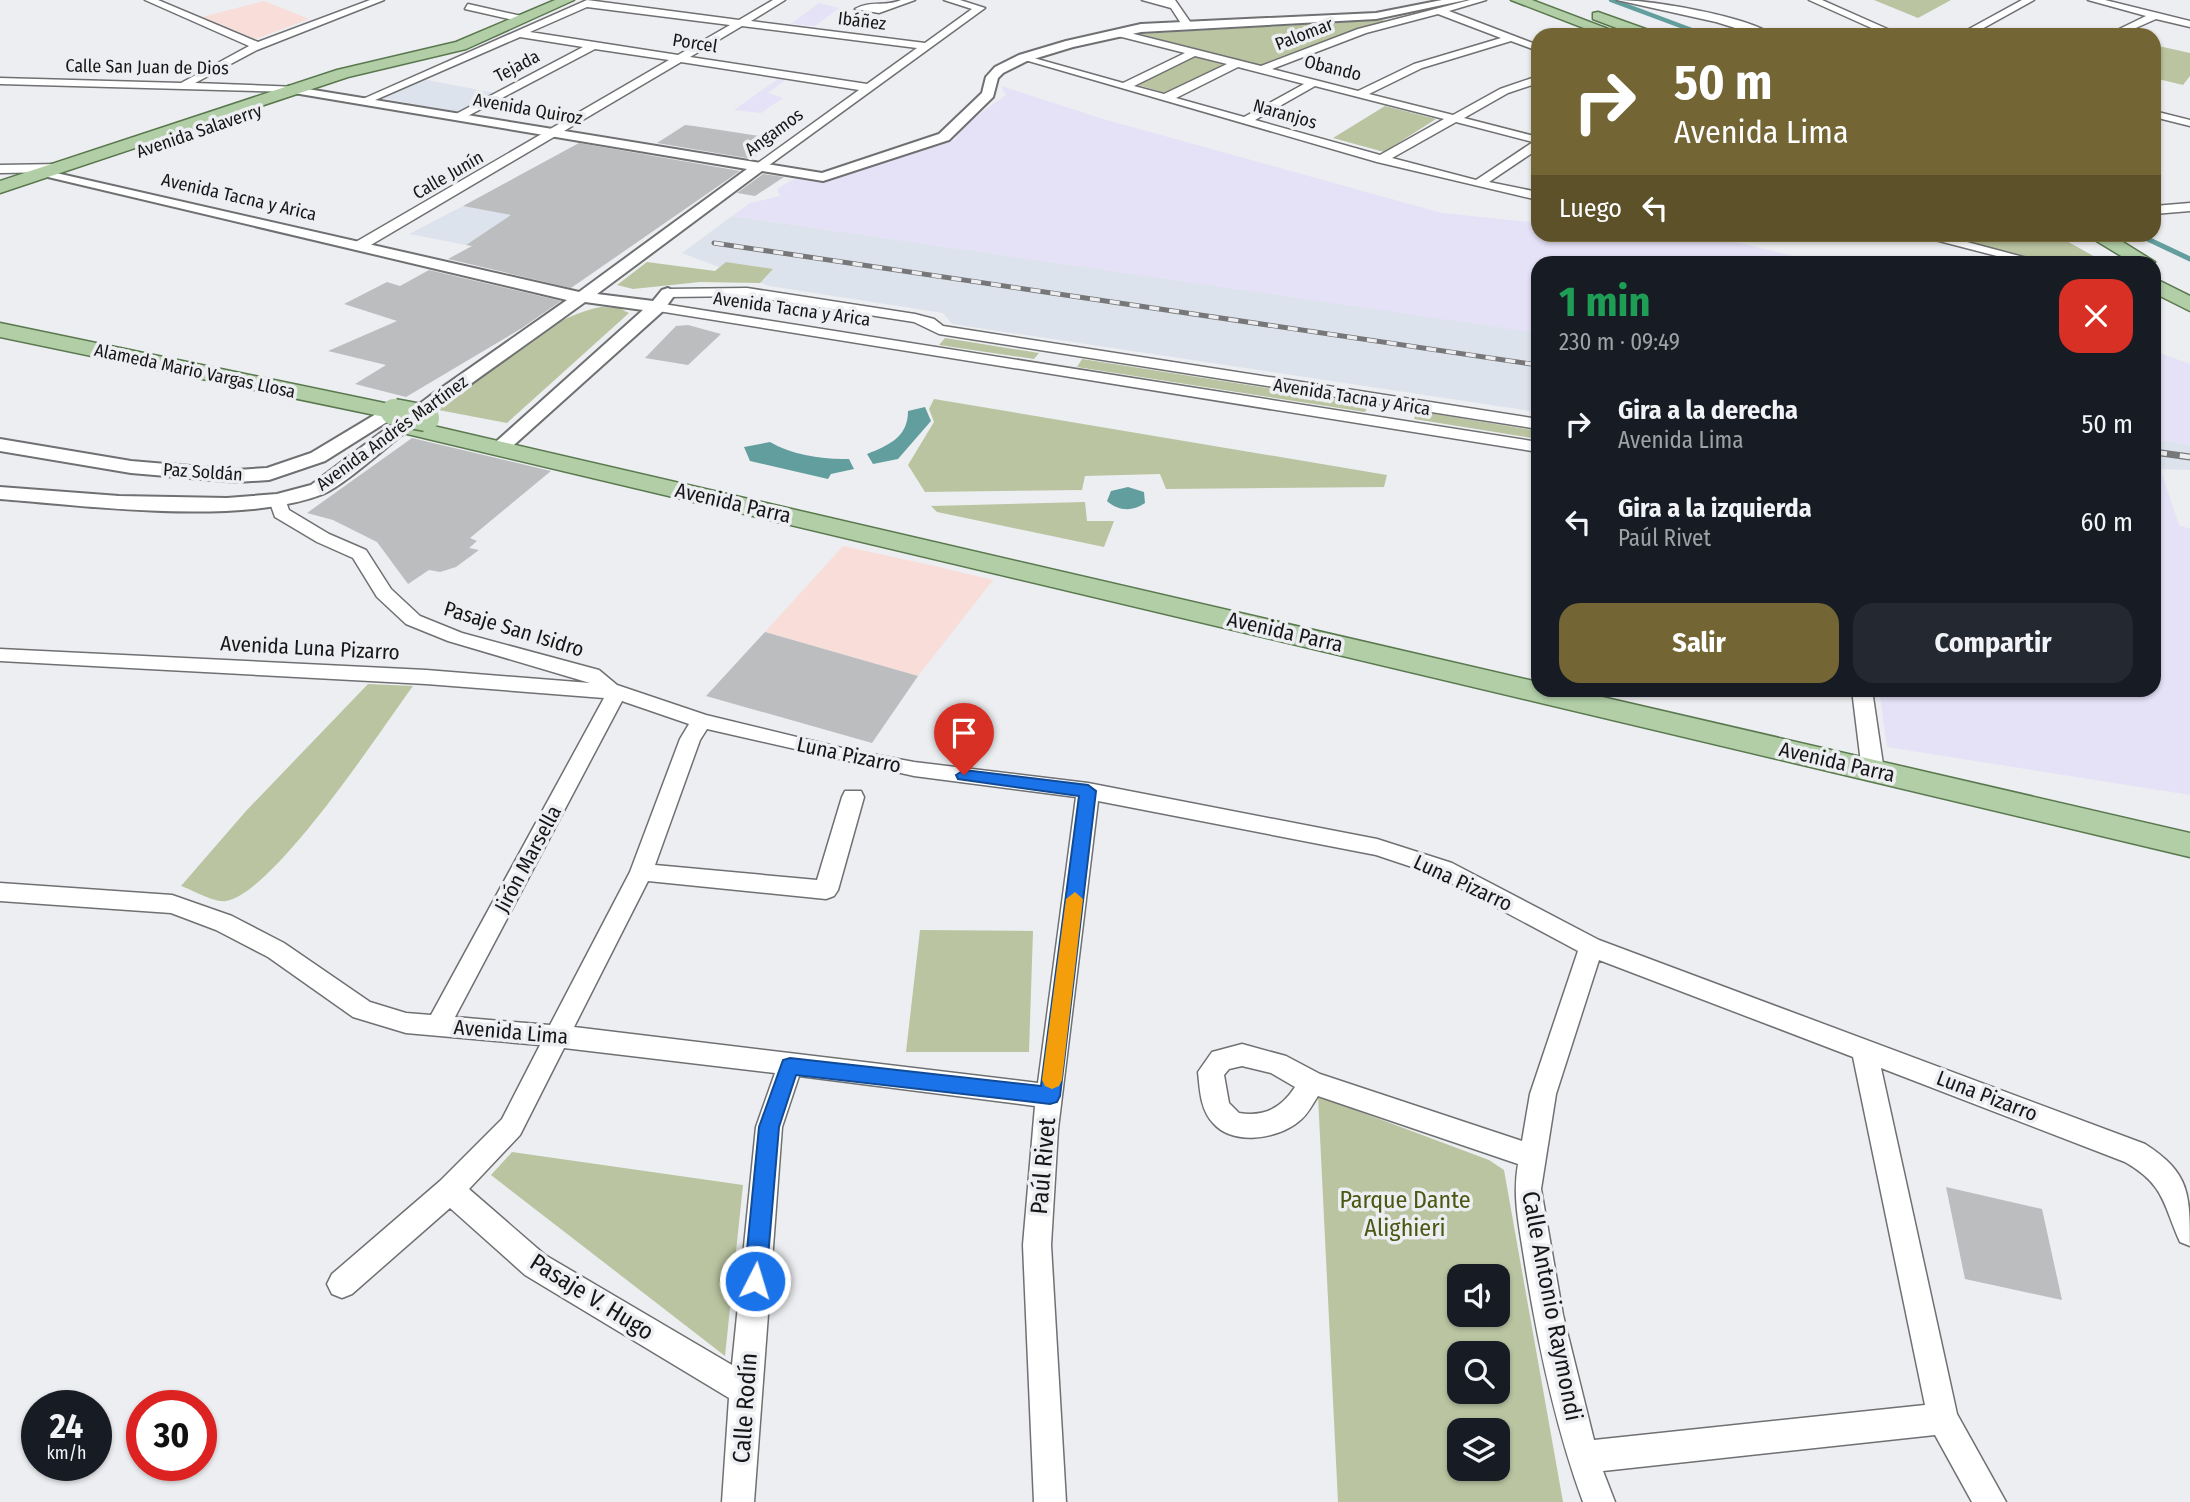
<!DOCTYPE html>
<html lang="es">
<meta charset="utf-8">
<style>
:root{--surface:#171b24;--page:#242831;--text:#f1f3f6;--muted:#9ea1a6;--accent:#746634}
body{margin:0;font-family:"Fira Sans Condensed",sans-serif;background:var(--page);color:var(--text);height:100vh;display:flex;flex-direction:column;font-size:26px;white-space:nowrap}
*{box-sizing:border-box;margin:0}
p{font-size:23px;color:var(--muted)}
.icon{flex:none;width:38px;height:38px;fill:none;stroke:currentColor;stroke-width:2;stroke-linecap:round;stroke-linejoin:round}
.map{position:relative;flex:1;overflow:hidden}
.drawer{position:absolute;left:1531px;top:256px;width:630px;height:441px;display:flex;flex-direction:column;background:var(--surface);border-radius:21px;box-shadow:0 2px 5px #0004}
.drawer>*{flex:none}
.guide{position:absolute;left:1531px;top:28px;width:630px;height:214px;border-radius:21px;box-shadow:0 2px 5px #0004;background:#746634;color:#fff;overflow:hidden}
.controls{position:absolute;left:1447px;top:1264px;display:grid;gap:14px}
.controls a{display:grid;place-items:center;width:63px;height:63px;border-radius:14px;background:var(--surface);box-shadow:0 2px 5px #0004;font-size:35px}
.speed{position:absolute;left:21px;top:1390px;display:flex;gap:14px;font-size:35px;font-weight:700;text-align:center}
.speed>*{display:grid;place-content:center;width:91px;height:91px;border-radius:50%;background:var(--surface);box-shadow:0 2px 5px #0004;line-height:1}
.speed small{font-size:18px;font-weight:400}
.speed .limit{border:10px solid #d22;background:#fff;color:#111}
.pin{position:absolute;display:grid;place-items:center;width:60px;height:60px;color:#fff;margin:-72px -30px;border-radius:50% 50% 50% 0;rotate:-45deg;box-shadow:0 0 7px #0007}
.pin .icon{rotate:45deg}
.me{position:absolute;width:77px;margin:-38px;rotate:5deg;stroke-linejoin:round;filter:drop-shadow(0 0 5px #0008)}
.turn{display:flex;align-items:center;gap:24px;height:147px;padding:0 28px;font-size:32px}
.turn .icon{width:91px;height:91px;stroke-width:2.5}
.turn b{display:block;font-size:49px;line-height:60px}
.then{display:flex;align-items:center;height:66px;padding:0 28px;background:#0003;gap:14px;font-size:26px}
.round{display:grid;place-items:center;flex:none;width:74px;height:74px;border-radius:21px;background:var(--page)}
.headline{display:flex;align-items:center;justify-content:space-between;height:119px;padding:0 28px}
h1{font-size:42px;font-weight:700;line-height:52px;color:#1e9e55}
.primary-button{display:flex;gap:14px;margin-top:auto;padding:14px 28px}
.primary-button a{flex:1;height:80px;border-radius:21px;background:var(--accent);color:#fff;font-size:28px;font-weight:700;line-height:80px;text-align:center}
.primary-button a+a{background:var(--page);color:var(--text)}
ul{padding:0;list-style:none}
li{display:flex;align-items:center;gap:21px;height:98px;padding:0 28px}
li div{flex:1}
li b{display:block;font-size:26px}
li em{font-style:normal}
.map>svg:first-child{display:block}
.built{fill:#dde3ec}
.industrial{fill:#e5e1f7}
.education{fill:#f8ddd9}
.green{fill:#bac4a1;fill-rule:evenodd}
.water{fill:#639e9f}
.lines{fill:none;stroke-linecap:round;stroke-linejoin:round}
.stream-far1{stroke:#639e9f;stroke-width:4.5}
.stream{stroke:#639e9f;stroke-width:5}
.building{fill:#bbbdbf}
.minor-casing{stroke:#6f7072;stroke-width:3}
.tertiary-casing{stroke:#6f7072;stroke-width:4}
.primary-casing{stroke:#59784e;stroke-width:3}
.minor{fill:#fff;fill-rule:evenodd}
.tertiary{fill:#fff;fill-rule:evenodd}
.primary{fill:#b1cea7;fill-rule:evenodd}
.rail-far1-casing{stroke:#777779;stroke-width:5}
.rail-casing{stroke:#777779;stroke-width:7}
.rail-far1{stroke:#edeef1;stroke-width:3.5;stroke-dasharray:10;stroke-linecap:butt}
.rail{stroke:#edeef1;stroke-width:4.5;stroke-dasharray:13;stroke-linecap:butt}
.primary-bridge-casing{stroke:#59784e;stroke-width:29;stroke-linecap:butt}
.primary-bridge{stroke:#b1cea7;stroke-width:26}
.route{fill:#1a73e8;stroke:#114b97;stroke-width:2}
.slow{fill:#f59e0b}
.labels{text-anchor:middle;stroke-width:7;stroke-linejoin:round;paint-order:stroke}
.far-street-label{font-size:18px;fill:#161617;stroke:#edeef1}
.street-label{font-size:21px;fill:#161617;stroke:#edeef1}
.near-street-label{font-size:24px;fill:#161617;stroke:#edeef1}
.near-park-label{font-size:24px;fill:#4b5814;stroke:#edeef1}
</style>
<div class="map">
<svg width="2190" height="1502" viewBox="0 0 2190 1502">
<rect width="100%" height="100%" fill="#edeef1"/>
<path class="built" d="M 422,79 L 495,93 L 460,112 L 381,98 Z
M 551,173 L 509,214 L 519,218 L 489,230 L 466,245 L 409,234 L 463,206 L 486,210 Z
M 732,216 L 1502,327 L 1538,284 L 1538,412 L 952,324 L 943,313 L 769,286 L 682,253 Z
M 2154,439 L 2190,445 L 2190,470 L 2154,469 Z"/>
<path class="industrial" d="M 819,3 L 839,8 L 815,26 L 791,24 Z
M 778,79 L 785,80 L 768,93 L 783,98 L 761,113 L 734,110 Z
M 1001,86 L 1103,119 L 1442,213 L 1538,223 L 1538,234 L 1655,234 L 1741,243 L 1816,262 L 1538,262 L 1538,333 L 732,216 L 750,203 L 780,196 L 777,189 L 794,179 L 824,182 L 955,140 L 967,123 L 1006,95 Z
M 2154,351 L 2190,364 L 2190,445 L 2154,439 Z
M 2160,468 L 2179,525 L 2190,529 L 2190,795 L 1887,747 L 1879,690 L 2154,690 L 2154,469 Z"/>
<path class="education" d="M 264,1 L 309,19 L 256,39 L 202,17 Z
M 843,546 L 930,565 L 993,580 L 918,676 L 765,632 Z"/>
<path class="green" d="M 1874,0 L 1951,0 L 1918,18 Z
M 1382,20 L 1391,22 L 1271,69 L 1140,34 Z
M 2154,45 L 2190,53 L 2190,76 L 2183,85 L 2154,78 Z
M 1195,57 L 1224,65 L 1166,93 L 1138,85 Z
M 1385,106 L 1436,119 L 1384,152 L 1333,138 Z
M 1939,235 L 2056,235 L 2104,262 L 2049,262 Z
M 647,262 L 715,271 L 726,262 L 773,269 L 760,283 L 700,282 L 633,289 L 617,285 Z
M 601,307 L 619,308 L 629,313 L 507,423 L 433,409 C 478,377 548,316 601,307 Z
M 945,338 L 1039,353 L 1034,359 L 939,345 Z
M 1082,359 L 1369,404 L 1365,412 L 1077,367 Z
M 934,399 L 1387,475 L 1384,487 L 1166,489 L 1160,474 L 1085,476 L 1082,490 L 925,492 L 908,465 L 934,422 L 929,409 Z
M 1417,411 L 1538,431 L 1538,439 L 1414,419 Z
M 1085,502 L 1087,521 L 1114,521 L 1104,547 L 937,512 L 931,506 Z
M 368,684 L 413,686 C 380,731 275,892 226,901 C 214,903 193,890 181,886 L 246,811 Z
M 920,930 L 1033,931 L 1029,1052 L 906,1052 Z
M 1318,1096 L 1489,1160 L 1504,1170 L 1563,1502 L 1338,1502 ZM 1460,1276 L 1498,1276 L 1498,1314 L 1460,1314 ZM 1460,1353 L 1498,1353 L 1498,1391 L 1460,1391 ZM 1460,1430 L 1498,1430 L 1498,1468 L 1460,1468 Z
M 512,1152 L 743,1185 L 725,1356 L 491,1175 Z"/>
<path class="water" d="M 925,407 L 931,421 L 898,459 L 873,464 L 867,454 C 889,445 908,437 908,411 Z
M 770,442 C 792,455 825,460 849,459 L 854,469 L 831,474 L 828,479 L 750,461 L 744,447 Z
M 1128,487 L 1144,492 L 1145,503 C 1132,512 1118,511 1107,501 L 1111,491 Z"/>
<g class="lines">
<path class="stream-far1" d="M 1611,0 L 1705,35"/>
<path class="stream" d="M 2137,234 L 2190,259"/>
</g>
<path class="building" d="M 685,125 L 694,126 L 779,139 L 752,159 L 657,143 Z
M 579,143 L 740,171 L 571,288 L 448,259 L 472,246 L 466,245 L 511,215 L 463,206 Z
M 763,174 L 784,177 L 755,196 L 737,193 Z
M 429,270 L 561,301 L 522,328 L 406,397 L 355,384 L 386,365 L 328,351 L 397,321 L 344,304 L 387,282 L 400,286 Z
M 688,325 L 721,334 L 688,365 L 645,358 L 676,326 Z
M 412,438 L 551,471 L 470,538 L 477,541 L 469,548 L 479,550 L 456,567 L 440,572 L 429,570 L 408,584 L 377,542 L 333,520 L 307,513 Z
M 765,632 L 918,676 L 872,743 L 706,696 Z
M 1946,1187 L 2042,1209 L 2062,1300 L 1965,1279 Z"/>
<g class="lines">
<g class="minor-casing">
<path id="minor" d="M 145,0 L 158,0 L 258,42 L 370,0 L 384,0 L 257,50 L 195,83 L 298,87 L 298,91 L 294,92 L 0,84 L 0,78 L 181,83 L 249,46 Z
M 587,0 L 739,20 L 773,0 L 785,0 L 751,21 L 925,43 L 972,9 L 944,0 L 960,0 L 985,8 L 761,171 L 751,168 L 859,90 L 681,62 L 364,249 L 354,249 L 354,243 L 669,60 L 595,49 L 462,119 L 454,119 L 454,115 L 583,47 L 520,37 L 366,104 L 356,102 ZM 587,7 L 730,25 L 678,55 L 530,32 ZM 742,26 L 917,48 L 867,84 L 690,57 Z
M 901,0 L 915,0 L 879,13 L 855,9 C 871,0 885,7 901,0 Z
M 1142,0 L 1175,0 L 1193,26 L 1184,28 L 1171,8 Z
M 1470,0 L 1486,0 L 1449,11 L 1538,45 L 1538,51 L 1511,41 L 1422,68 L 1369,94 L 1453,115 L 1500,89 L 1538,76 L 1538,83 L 1508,93 L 1464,118 L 1538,137 L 1538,149 L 1489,182 L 1538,192 L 1538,200 L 1377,162 L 1018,58 L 1023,55 L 1123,83 L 1185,53 L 1114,35 L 1118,30 L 1261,66 L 1358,29 ZM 1438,14 L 1501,38 L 1414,64 L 1358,91 L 1272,69 L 1366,33 ZM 1195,56 L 1227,64 L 1164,94 L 1134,86 ZM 1238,67 L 1304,84 L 1244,117 L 1176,98 ZM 1315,86 L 1444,119 L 1380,155 L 1255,120 ZM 1456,122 L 1533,142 L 1476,180 L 1392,158 Z
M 1617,0 C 1651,0 1747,16 1773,35 L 1758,35 L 1716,22 Z
M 1809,0 L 1822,0 L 1901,35 L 1887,35 Z
M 2022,0 L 2034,0 L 1971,35 L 1958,35 Z
M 2088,0 L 2105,0 L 2190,21 L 2190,27 L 2156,19 L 2120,35 L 2107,35 L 2146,16 Z
M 468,4 L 526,17 L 527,19 L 522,22 L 465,9 Z
M 2154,111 L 2190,120 L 2190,126 L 2154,117 Z
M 0,165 L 61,164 L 67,168 L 61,172 L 0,173 Z
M 2190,203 L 2190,211 L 2154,214 L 2154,206 Z
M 1912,234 L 1937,234 L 2042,262 L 2020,262 Z
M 747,288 L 915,314 L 934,319 L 943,326 L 1538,419 L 1538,429 L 939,334 L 914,322 L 747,296 L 668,297 L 661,293 L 668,289 Z
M 657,303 L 1538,442 L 1538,452 L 652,310 L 650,307 Z
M 278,495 L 284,496 L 289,510 L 329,534 L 366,550 L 391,589 L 420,616 L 462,633 L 599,670 L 617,685 L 706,715 L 850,750 L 914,762 L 1088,783 L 1377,839 L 1452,863 L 1599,940 L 2145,1144 C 2190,1173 2190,1194 2190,1246 L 2180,1242 C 2163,1204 2165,1185 2125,1162 L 1881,1068 L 1957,1414 L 2006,1502 L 1972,1502 L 1935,1435 L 1603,1471 L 1615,1502 L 1583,1502 C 1555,1426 1538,1344 1525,1264 C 1520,1230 1512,1198 1518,1164 L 1318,1096 C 1312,1105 1307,1116 1298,1122 C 1277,1139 1233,1146 1213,1123 C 1200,1109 1200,1089 1198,1072 L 1212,1052 L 1242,1044 L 1286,1056 L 1320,1074 L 1522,1141 L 1530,1094 L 1578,951 L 1436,875 L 1376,855 L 1098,801 L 1058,1129 L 1051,1245 L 1066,1502 L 1034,1502 L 1023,1245 L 1035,1106 L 799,1076 L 782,1127 L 754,1502 L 722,1502 L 729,1398 L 525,1275 L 450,1208 L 352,1294 L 342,1298 L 332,1294 L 327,1284 L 332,1274 L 440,1181 L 502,1119 L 540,1045 L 406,1033 L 353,1017 L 268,957 L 216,930 L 171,913 L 0,901 L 0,883 L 172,895 L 232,916 L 284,943 L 370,1002 L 406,1013 L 431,1015 L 604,698 L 426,684 L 0,661 L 0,649 L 426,670 L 590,683 L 448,641 L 406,624 L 377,597 L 353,558 L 317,542 L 275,517 L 269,500 ZM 622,701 L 689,724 L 680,739 L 630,872 L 550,1025 L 455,1017 ZM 707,729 L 914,776 L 1076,797 L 1038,1083 L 574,1027 L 648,881 L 826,899 L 834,896 L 838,890 L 864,797 L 861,791 L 845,791 L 842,797 L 817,880 L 655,865 L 700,740 ZM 1599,960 L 1853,1057 L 1925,1405 L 1594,1440 L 1563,1315 L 1541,1189 L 1556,1094 ZM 564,1048 L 775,1073 L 756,1127 L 732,1365 L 545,1255 L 469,1189 L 520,1135 ZM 1242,1066 L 1271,1073 L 1295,1087 C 1281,1108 1265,1117 1239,1113 L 1229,1103 L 1224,1075 L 1229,1069 Z
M 1852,690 L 1872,690 L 1884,771 L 1881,776 L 1865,776 L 1862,771 Z"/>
</g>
<g class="tertiary-casing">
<path id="tertiary" d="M 1442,0 L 1466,0 L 1376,19 L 1141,32 L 1073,47 L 1027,61 L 1003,73 L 998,78 L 993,97 L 949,140 L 823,181 L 762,171 L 597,294 L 653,301 L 662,290 L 668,288 L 676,293 L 663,311 L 506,452 L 499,454 L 489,448 L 643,310 L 585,302 C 526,345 466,386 408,430 C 388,445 343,486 323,494 C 241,526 89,506 0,499 L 0,487 L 119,496 L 227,498 L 277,494 L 311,485 L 430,396 L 567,300 L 48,177 L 43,176 L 43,170 L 579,292 L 747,169 L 294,93 L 289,92 L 289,86 L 822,173 L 939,134 L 982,93 L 986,77 L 995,67 L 1019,55 L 1066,41 L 1141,24 L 1376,13 Z
M 391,405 L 398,407 L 400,411 L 398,415 L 325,461 L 269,480 L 237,482 L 131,473 L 0,451 L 0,439 L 131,461 L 237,470 L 267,468 L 311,453 Z"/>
</g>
<g class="primary-casing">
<path id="primary" d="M 555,0 L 574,0 L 466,49 L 348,77 L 0,193 L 0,181 L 337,70 L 456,42 Z
M 1511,0 L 1532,0 L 1624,35 L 1602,35 Z
M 1598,12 L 1654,32 L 1657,35 L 1635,35 L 1593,19 L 1593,13 Z
M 2085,234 L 2110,234 L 2155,262 L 2131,262 Z
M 2154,278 L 2190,296 L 2190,311 L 2154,293 Z
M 0,323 L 394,405 L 402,407 L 406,412 L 402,417 L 394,419 L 0,337 Z
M 412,421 L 1538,682 L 1538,690 L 1572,690 L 2190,833 L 2190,857 L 403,433 L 400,428 L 403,423 Z"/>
</g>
<use href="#minor" class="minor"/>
<use href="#tertiary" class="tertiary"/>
<use href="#primary" class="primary"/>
<g class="rail-far1-casing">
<path id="rail-far1" d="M 714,243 L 1538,365"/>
</g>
<g class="rail-casing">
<path id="rail" d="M 2154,452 L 2190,457"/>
</g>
<use href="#rail-far1" class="rail-far1"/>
<use href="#rail" class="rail"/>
<g class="primary-bridge-casing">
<path id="primary-bridge" d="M 394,412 L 426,418"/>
</g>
<use href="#primary-bridge" class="primary-bridge"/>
</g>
<path class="route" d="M 964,770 L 1088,785 L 1096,791 L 1060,1096 L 1057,1102 L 1050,1104 L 796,1075 L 779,1127 L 766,1281 L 762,1288 L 755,1291 L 747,1288 L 744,1281 L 759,1127 L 783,1060 L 790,1058 L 1041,1086 L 1079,796 L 958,779 L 956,775 Z"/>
<path class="slow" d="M 1075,892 L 1083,899 L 1062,1080 L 1059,1086 L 1052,1089 L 1045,1086 L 1042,1080 L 1066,899 Z"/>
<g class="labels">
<g class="far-street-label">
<text transform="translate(862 21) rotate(7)" y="6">Ibáñez</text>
<text transform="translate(1304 34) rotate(-21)" y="6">Palomar</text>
<text transform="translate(695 43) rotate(9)" y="6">Porcel</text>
<text transform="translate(517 66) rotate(-28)" y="6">Tejada</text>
<text transform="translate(147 67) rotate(1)" y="6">Calle San Juan de Dios</text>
<text transform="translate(1333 68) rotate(14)" y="6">Obando</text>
<text transform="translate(528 109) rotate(10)" y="6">Avenida Quiroz</text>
<text transform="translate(1285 114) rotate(16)" y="6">Naranjos</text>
<text transform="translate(199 131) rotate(-19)" y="6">Avenida Salaverry</text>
<text transform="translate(774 132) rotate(-36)" y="6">Angamos</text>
<text transform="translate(448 175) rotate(-30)" y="6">Calle Junín</text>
<text transform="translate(239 197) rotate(13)" y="6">Avenida Tacna y Arica</text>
<text transform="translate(792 309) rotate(8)" y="6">Avenida Tacna y Arica</text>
<text transform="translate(195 371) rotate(12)" y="6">Alameda Mario Vargas Llosa</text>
<text transform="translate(1352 397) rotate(9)" y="6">Avenida Tacna y Arica</text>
<text transform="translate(392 433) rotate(-36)" y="6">Avenida Andrés Martínez</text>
<text transform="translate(203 472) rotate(4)" y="6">Paz Soldán</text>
</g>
<g class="street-label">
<text transform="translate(733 503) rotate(13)" y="7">Avenida Parra</text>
<text transform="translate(514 629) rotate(17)" y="7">Pasaje San Isidro</text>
<text transform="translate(1285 632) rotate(13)" y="7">Avenida Parra</text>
<text transform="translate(310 648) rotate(3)" y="7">Avenida Luna Pizarro</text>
<text transform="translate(849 755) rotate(12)" y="7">Luna Pizarro</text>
<text transform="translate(1837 762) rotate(13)" y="7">Avenida Parra</text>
<text transform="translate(528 859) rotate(-62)" y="7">Jirón Marsella</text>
<text transform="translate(1463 883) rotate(25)" y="7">Luna Pizarro</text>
<text transform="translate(511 1032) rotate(5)" y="7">Avenida Lima</text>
<text transform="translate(1987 1096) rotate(21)" y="7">Luna Pizarro</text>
</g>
<g class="near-street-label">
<text transform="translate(1043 1166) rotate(-85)" y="8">Paúl Rivet</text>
<text transform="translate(592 1297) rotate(32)" y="8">Pasaje V. Hugo</text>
<text transform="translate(1552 1306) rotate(79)" y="8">Calle Antonio Raymondi</text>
<text transform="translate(745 1408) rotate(-86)" y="8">Calle Rodín</text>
</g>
<g class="near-park-label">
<text x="1405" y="1208">Parque Dante<tspan x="1405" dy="28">Alighieri</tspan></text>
</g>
</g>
</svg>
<div class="controls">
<a><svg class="icon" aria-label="sound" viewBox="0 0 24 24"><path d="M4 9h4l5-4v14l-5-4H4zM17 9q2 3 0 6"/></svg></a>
<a><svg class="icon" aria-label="search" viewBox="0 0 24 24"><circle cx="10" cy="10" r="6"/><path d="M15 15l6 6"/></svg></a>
<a><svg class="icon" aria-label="layers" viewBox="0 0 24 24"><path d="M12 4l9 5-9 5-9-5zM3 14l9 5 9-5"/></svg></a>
</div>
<div class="speed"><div>24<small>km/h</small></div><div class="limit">30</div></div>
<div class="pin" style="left:964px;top:775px;background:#d93025"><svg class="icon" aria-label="arrive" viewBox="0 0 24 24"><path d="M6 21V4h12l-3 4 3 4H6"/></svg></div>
<svg class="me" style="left:755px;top:1281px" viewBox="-20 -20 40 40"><circle r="17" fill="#1a73e8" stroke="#fff" stroke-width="3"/><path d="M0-11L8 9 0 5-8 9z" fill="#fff"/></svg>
<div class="guide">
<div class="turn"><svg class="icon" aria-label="right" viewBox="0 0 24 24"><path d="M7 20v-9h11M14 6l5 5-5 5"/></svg><div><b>50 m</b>Avenida Lima</div></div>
<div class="then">Luego<svg class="icon" aria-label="left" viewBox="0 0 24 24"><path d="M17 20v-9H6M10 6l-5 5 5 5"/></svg></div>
</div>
<section class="drawer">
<div class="headline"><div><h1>1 min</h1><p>230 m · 09:49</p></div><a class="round" style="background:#d93025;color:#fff"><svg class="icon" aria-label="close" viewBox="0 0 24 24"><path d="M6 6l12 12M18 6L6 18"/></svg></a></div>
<ul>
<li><svg class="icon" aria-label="right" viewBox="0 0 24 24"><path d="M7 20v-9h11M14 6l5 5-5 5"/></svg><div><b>Gira a la derecha</b><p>Avenida Lima</p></div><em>50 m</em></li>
<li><svg class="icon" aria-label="left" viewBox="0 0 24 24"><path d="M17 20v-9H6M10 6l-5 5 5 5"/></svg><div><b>Gira a la izquierda</b><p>Paúl Rivet</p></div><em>60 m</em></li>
</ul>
<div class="primary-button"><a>Salir</a><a>Compartir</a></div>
</section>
</div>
